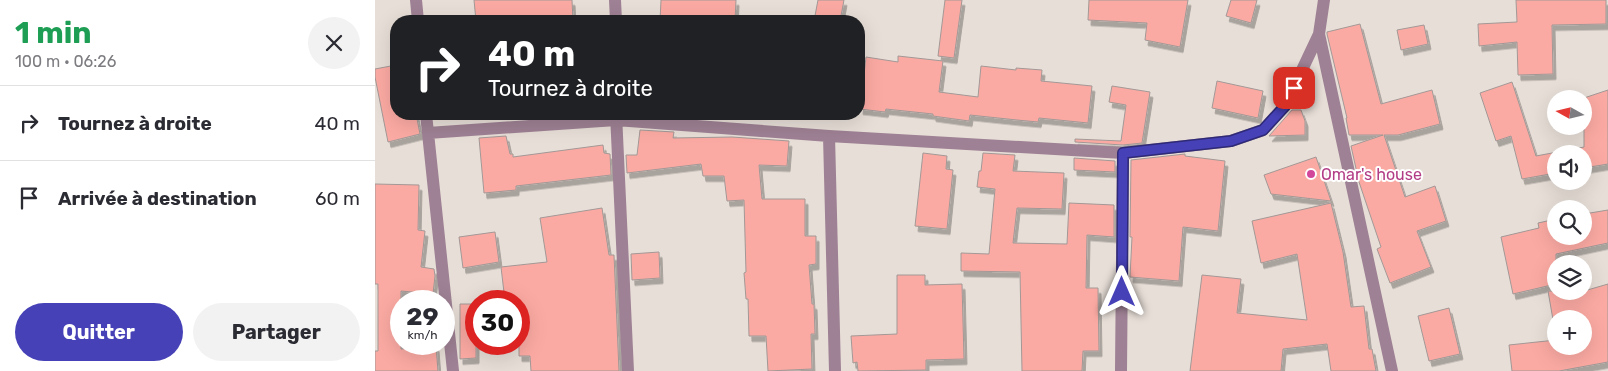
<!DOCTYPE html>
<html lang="fr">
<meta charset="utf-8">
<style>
:root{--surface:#fff;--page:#f2f2f3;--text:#2b2b33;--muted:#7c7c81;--line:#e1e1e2;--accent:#4641b7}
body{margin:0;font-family:Rubik,sans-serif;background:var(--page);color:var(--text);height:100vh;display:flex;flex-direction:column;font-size:19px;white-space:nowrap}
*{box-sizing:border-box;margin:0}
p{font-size:16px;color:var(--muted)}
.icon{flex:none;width:28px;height:28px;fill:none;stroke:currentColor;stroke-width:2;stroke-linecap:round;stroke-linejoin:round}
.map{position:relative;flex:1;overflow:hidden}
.panel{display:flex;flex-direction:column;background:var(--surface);width:375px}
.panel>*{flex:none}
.guide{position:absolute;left:15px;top:15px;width:475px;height:105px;border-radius:20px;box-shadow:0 5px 20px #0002;background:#202124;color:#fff;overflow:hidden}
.needle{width:32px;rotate:278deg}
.tools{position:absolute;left:1172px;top:90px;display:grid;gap:10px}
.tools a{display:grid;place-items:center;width:45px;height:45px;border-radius:50%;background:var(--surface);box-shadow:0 5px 20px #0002;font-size:25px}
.speed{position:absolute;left:15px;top:290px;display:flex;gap:10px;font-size:25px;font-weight:700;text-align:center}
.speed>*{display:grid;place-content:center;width:65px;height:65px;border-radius:50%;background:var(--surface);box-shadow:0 5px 20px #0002;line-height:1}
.speed small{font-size:12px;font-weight:400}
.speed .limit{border:8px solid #d22;background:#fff;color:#111}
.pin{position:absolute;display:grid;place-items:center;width:42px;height:42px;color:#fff;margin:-21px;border-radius:10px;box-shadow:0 2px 8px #0006}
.me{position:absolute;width:55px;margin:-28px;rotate:0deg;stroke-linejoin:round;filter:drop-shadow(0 0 4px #0008)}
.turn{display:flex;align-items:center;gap:18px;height:105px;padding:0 15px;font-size:22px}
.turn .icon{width:65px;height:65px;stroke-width:2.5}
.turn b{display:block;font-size:35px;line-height:42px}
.round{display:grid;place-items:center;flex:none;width:52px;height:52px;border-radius:26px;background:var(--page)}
.head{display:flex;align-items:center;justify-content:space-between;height:85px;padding:0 15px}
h1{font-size:30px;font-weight:700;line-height:38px;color:#1e9e55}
.action{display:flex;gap:10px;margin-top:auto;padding:10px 15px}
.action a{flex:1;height:58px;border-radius:30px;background:var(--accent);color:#fff;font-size:20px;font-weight:700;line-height:58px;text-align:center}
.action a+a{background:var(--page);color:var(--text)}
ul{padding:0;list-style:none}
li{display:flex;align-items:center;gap:15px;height:75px;padding:0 15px;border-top:1px solid var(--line)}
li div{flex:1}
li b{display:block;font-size:19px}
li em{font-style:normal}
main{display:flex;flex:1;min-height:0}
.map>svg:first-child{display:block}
.building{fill:#fbaaa3;stroke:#a39896;filter:url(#shadow)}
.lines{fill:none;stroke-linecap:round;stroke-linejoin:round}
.street{stroke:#9e8194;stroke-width:12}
.route-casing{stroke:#2e2a77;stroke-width:12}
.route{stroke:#4641b7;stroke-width:9}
.hotel-dot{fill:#d1479c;stroke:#fff;stroke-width:2}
.labels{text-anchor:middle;stroke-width:4;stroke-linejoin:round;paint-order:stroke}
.hotel-label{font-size:16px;fill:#b23c85;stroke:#fff;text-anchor:start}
</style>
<main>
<section class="panel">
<div class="head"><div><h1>1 min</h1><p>100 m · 06:26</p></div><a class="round"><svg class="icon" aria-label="close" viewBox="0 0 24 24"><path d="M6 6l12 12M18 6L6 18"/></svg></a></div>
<ul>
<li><svg class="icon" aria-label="right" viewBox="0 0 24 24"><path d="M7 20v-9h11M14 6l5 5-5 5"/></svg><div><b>Tournez à droite</b></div><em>40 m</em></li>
<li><svg class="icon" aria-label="arrive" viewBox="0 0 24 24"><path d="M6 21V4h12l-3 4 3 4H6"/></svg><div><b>Arrivée à destination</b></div><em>60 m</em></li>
</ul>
<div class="action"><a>Quitter</a><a>Partager</a></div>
</section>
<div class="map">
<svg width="1233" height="371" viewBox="0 0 1233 371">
<defs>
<filter id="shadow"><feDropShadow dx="3" dy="5.5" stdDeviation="0" flood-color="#0004"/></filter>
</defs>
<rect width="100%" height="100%" fill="#e7ded7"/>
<path class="building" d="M 99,0 L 197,0 L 198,21 L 101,21 Z
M 286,0 L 361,0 L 360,21 L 285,21 Z
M 443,0 L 469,0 L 465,21 L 439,21 Z
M 570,0 L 587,0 L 579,58 L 563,56 Z
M 714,0 L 813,0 L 805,47 L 770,40 L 772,23 L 713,20 Z
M 856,0 L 882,0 L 876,23 L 851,16 Z
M 1141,0 L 1231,0 L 1231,24 L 1177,25 L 1178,74 L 1143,75 L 1142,42 L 1104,46 L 1103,24 L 1142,22 Z
M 985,24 L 1006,104 L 1057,90 L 1065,124 L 1023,135 L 1009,135 L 1030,197 L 1060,186 L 1071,221 L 1042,231 L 1056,267 L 1015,283 L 1002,249 L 1006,247 L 984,182 L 976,146 L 1008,135 L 974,135 L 971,118 L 972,118 L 952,34 L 952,32 Z
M 1049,25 L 1053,44 L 1026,50 L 1022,30 Z
M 523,56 L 568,61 L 564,92 L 603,97 L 606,66 L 641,70 L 641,68 L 667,70 L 666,81 L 717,86 L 713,123 L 664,118 L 663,122 L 642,120 L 595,115 L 594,121 L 558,116 L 558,114 L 511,109 L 510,112 L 485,109 L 491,57 L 523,62 Z
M 21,65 L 21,114 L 41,114 L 45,134 L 13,142 L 0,77 L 0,69 Z
M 842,81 L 888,91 L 883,118 L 837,108 Z
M 1137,82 L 1161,156 L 1209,147 L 1209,98 L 1233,90 L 1233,164 L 1209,168 L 1209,154 L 1181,154 L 1181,173 L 1147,179 L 1136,136 L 1121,141 L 1105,93 Z
M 737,86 L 775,92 L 767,143 L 748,145 L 700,142 L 700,139 L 746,141 L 751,105 L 734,102 Z
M 917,110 L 926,110 L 930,121 L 930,135 L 894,136 Z
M 265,130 L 299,132 L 298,138 L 357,137 L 414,141 L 412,166 L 384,165 L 387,199 L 430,199 L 430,236 L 441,236 L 441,264 L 434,265 L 437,304 L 439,304 L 440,334 L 436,334 L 437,369 L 393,371 L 391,336 L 374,336 L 373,299 L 371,299 L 369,273 L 371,272 L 369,200 L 352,201 L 349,176 L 328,176 L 326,164 L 252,173 L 251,155 L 262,155 Z
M 131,136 L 135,154 L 138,154 L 138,157 L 228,145 L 229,153 L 235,154 L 236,175 L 141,186 L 141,190 L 109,193 L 104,138 Z
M 548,153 L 572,156 L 571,169 L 578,170 L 572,229 L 540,226 Z
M 608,153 L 640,155 L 638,171 L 689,173 L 687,209 L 642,208 L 638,243 L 692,244 L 694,203 L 739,205 L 739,237 L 712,235 L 711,288 L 723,288 L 724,351 L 708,351 L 707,371 L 647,371 L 645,272 L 586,271 L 586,253 L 614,254 L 620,189 L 602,187 L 604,171 L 606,171 Z
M 810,154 L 810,156 L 850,161 L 843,231 L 808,227 L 804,281 L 755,277 L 757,237 L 755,237 L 756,160 Z
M 941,157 L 956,201 L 896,194 L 889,175 Z
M 699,158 L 740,161 L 740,172 L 699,170 Z
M 0,184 L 44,185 L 43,230 L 50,231 L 46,267 L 59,269 L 60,276 L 58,294 L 26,291 L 26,349 L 61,346 L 63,371 L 0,371 L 0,351 L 3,351 L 3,284 L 0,284 Z
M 956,203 L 968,252 L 976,307 L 989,306 L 994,349 L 997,349 L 1001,371 L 956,371 L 952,344 L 908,349 L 906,371 L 815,371 L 827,275 L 866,279 L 862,313 L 932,320 L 922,254 L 886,263 L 877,221 Z
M 227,208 L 234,255 L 239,255 L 244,371 L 156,371 L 155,356 L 144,356 L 144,301 L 130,301 L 126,267 L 172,262 L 165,218 Z
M 1233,210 L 1233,243 L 1181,254 L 1181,284 L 1138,294 L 1126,237 L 1164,228 L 1163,223 L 1181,219 L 1181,236 L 1209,236 L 1209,214 Z
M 120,232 L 124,262 L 88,268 L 84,237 Z
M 284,252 L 285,278 L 257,280 L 256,254 Z
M 522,275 L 550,275 L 550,285 L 587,284 L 589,359 L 551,360 L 551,370 L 483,371 L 482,362 L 478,363 L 476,336 L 522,334 Z
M 1233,284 L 1233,362 L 1184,371 L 1137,371 L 1134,345 L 1181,340 L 1181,346 L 1209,346 L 1209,319 L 1181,319 L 1181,337 L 1173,291 L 1209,291 Z
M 85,304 L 101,304 L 101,358 L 85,359 Z
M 1074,308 L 1085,354 L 1054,361 L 1043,316 Z"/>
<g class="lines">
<path class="street" d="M 41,0 L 43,21
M 240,0 L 241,21
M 944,34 L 1017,371
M 51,114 L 78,371
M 241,114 L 253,371
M 53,133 L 241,120 L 454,136 L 748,153 L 856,141 L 888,130 L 910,106 L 944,34 L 949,0
M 454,136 L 460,371
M 746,371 L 748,153"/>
</g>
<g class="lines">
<g class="route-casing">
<path id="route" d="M 747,292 L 748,153 L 856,141 L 888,130 L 910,106 L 919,88"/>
</g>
<use href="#route" class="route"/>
</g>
<circle class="hotel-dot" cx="936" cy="174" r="5"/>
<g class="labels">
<g class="hotel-label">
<text x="946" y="180">Omar's house</text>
</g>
</g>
</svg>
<div class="tools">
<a><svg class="needle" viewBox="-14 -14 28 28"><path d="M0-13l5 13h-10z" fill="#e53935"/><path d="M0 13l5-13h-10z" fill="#7c7c81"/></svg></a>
<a><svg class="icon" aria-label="sound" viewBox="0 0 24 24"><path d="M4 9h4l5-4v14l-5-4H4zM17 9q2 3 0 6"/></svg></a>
<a><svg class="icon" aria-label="search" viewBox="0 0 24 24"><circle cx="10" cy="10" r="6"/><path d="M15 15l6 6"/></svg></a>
<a><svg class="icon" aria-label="layers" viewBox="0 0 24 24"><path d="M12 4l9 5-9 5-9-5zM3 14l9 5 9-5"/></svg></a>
<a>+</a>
</div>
<div class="speed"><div>29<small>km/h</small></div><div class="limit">30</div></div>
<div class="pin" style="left:919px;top:88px;background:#d93025"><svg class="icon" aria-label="arrive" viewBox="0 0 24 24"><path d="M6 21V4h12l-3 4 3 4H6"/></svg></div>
<svg class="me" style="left:747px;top:292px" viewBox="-20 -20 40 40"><path d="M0-17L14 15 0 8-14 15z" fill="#4641b7" stroke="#fff" stroke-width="4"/></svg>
<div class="guide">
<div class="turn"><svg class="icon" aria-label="right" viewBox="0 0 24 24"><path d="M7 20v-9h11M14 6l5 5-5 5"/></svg><div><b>40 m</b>Tournez à droite</div></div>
</div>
</div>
</main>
